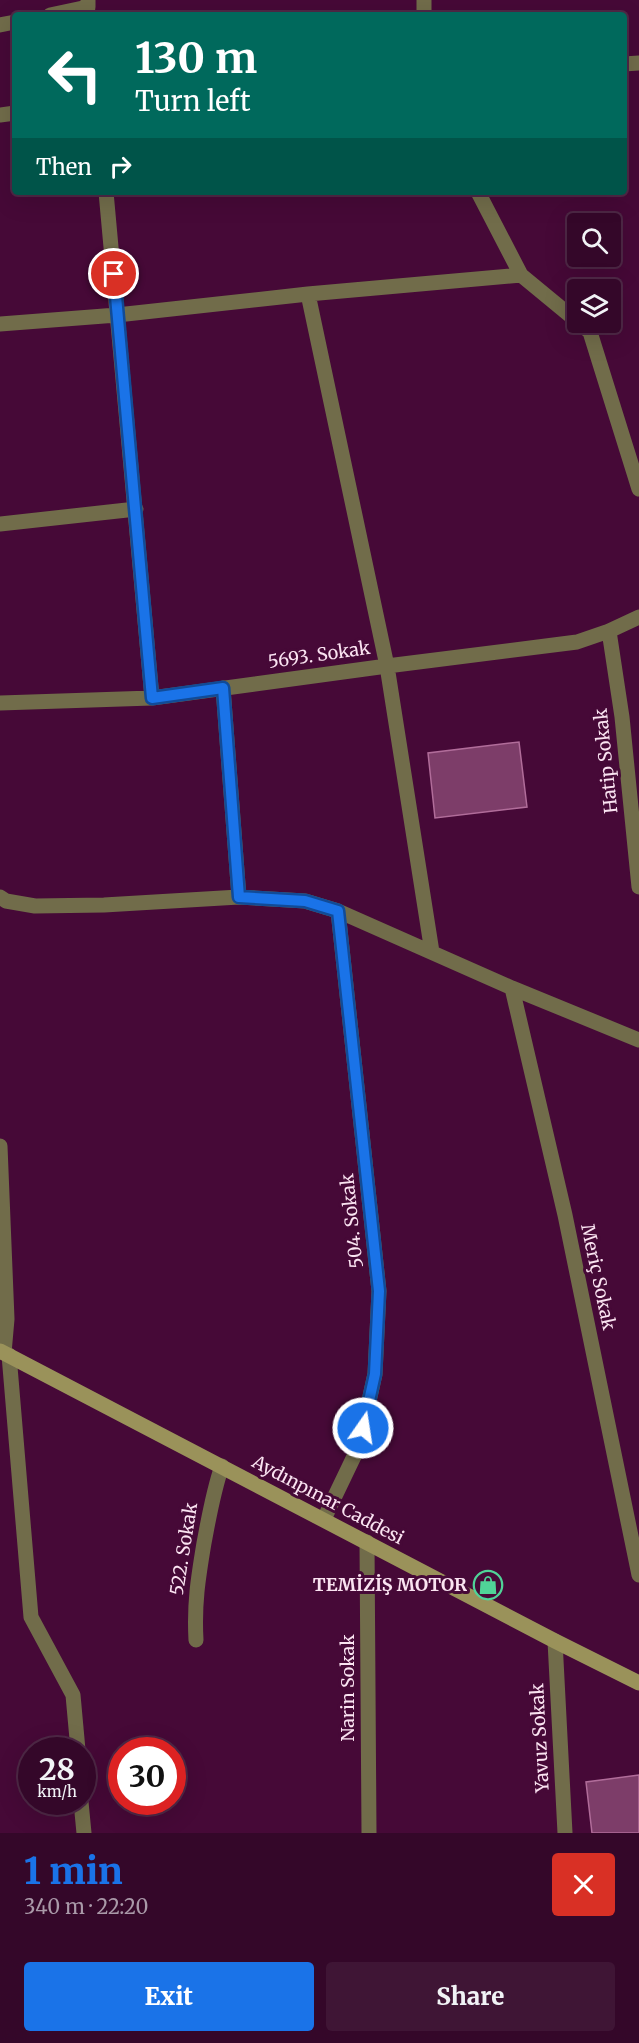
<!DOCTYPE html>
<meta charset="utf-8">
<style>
:root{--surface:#340729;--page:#3f1535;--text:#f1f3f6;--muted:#a999a8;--line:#4e2846;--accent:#1a73e8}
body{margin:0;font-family:Merriweather,serif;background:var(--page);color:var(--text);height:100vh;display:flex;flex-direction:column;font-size:22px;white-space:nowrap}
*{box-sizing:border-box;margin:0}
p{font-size:20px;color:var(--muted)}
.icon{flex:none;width:33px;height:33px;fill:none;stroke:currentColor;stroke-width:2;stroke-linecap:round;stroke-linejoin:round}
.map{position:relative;height:1833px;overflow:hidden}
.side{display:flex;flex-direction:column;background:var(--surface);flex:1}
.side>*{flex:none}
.top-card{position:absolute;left:12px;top:12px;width:615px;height:183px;border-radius:6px;box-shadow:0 6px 24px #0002,0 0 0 2px var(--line);background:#00695c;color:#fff;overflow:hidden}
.tools{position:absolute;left:567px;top:213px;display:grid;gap:12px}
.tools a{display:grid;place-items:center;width:54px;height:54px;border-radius:6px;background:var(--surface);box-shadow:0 6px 24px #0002,0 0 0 2px var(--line);font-size:30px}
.speed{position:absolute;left:18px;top:1737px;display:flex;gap:12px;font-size:30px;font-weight:700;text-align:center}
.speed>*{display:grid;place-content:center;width:78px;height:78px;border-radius:50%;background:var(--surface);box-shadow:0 6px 24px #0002,0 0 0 2px var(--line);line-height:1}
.speed small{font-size:15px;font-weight:400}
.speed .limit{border:9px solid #d22;background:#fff;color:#111}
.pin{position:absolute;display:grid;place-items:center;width:51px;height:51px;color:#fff;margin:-26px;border:3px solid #fff;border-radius:50%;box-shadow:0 2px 6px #0007}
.me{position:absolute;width:66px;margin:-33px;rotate:13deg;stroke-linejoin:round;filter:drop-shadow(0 0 4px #0008)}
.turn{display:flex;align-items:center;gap:21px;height:126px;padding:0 24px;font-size:27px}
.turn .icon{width:78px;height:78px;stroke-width:2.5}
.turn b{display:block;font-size:42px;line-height:51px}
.then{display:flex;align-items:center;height:57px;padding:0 24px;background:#0003;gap:12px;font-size:22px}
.round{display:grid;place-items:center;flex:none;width:63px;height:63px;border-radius:6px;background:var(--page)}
.summary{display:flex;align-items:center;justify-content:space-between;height:102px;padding:0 24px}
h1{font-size:36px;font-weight:800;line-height:45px;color:var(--accent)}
.action{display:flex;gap:12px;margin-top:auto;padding:12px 24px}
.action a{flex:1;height:69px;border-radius:6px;background:var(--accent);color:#fff;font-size:24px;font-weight:800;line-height:69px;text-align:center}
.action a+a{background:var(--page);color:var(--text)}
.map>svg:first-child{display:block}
.building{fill:#7d3d69;stroke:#b16d9a;stroke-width:1.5}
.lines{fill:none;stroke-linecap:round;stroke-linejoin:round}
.service{stroke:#716c4a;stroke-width:15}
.minor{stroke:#716c4a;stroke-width:15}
.secondary{stroke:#9a925a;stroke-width:15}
.route-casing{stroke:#114b97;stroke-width:15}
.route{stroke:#1a73e8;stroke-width:10}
.labels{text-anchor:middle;stroke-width:6;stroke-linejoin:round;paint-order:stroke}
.street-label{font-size:18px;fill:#fae3f1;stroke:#460937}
.poi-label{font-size:18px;font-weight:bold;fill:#fae3f1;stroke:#460937;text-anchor:end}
</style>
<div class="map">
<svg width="639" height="1833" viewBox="0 0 639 1833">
<rect width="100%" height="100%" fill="#460937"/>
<path class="building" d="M 519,742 L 527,807 L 435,818 L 428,753 Z
M 639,1775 L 639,1833 L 592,1833 L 586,1782 Z"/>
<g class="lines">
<path class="service" d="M 223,688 L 239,897
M 0,1146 L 7,1319 L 4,1353
M 196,1640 C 194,1604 198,1579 204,1543 C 209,1517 213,1492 222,1466"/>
<path class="minor" d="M 424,0 L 424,15
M 50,15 L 88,7 L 88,0
M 0,25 L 15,22
M 624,64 L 639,63
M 0,115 L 15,113
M 106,192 L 152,698
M 478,192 L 521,275 L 578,322
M 308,294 L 387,666 L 432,952
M 578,322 L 590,332 L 639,489
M 0,324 L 117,315 L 308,294 L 521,275
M 0,524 L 136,509
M 609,631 L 622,717 L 639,887
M 0,703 L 152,698 L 387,666 L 577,642 L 609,631 L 639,617
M 0,897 L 6,901 L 35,906 L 104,905 L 239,897 L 305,901 L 338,911 L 512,988 L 639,1040
M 512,988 L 565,1215 L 639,1575
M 9,1355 L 31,1617 L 73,1695 L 78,1750
M 324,1519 L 359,1446 L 375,1374 L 379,1291 L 338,911
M 367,1542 L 369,1833
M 555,1641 L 565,1833
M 81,1802 L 84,1833"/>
<path class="secondary" d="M 0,1351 L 555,1641 L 639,1683"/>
</g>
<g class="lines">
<g class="route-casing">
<path id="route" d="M 114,274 L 152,698 L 223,688 L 239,897 L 305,901 L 338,911 L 379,1291 L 375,1374 L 363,1428"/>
</g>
<use href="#route" class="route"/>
</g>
<defs>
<g id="shop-ring" transform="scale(1.5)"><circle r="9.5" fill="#460937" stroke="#50d398" stroke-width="1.5"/><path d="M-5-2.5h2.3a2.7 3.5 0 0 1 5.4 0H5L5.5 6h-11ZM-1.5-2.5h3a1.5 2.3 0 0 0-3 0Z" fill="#50d398"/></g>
</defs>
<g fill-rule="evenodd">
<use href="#shop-ring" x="488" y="1585"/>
</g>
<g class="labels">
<g class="street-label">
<text transform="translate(319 655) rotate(-8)" y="6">5693. Sokak</text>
<text transform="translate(606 761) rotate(-96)" y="6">Hatip Sokak</text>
<text transform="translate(352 1221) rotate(-96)" y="6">504. Sokak</text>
<text transform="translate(598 1277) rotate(78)" y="6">Meriç Sokak</text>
<text transform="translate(328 1500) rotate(28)" y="6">Aydınpınar Caddesi</text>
<text transform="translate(184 1549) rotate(-81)" y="6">522. Sokak</text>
<text transform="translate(348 1688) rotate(-90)" y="6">Narin Sokak</text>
<text transform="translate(540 1738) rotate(-93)" y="6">Yavuz Sokak</text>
</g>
<g class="poi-label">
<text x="467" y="1591">TEMİZİŞ MOTOR</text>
</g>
</g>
</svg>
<div class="tools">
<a><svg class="icon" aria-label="search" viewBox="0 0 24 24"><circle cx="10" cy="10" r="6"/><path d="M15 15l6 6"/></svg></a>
<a><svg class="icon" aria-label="layers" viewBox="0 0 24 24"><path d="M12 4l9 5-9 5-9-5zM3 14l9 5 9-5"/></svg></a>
</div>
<div class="speed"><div>28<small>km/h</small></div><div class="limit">30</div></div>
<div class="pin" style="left:114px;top:274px;background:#d93025"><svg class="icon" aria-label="arrive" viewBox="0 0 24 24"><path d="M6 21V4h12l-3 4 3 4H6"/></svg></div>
<svg class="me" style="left:363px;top:1428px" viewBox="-20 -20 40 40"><circle r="17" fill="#1a73e8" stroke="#fff" stroke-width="3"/><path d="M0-11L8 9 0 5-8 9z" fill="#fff"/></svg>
<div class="top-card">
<div class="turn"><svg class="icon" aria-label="left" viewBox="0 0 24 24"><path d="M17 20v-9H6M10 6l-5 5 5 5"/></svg><div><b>130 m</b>Turn left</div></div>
<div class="then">Then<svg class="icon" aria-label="right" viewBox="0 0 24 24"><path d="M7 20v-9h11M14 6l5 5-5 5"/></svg></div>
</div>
</div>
<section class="side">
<div class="summary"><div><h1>1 min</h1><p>340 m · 22:20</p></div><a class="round" style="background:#d93025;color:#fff"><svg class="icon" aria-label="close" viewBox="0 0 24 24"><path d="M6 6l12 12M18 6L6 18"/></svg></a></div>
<div class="action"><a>Exit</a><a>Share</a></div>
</section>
